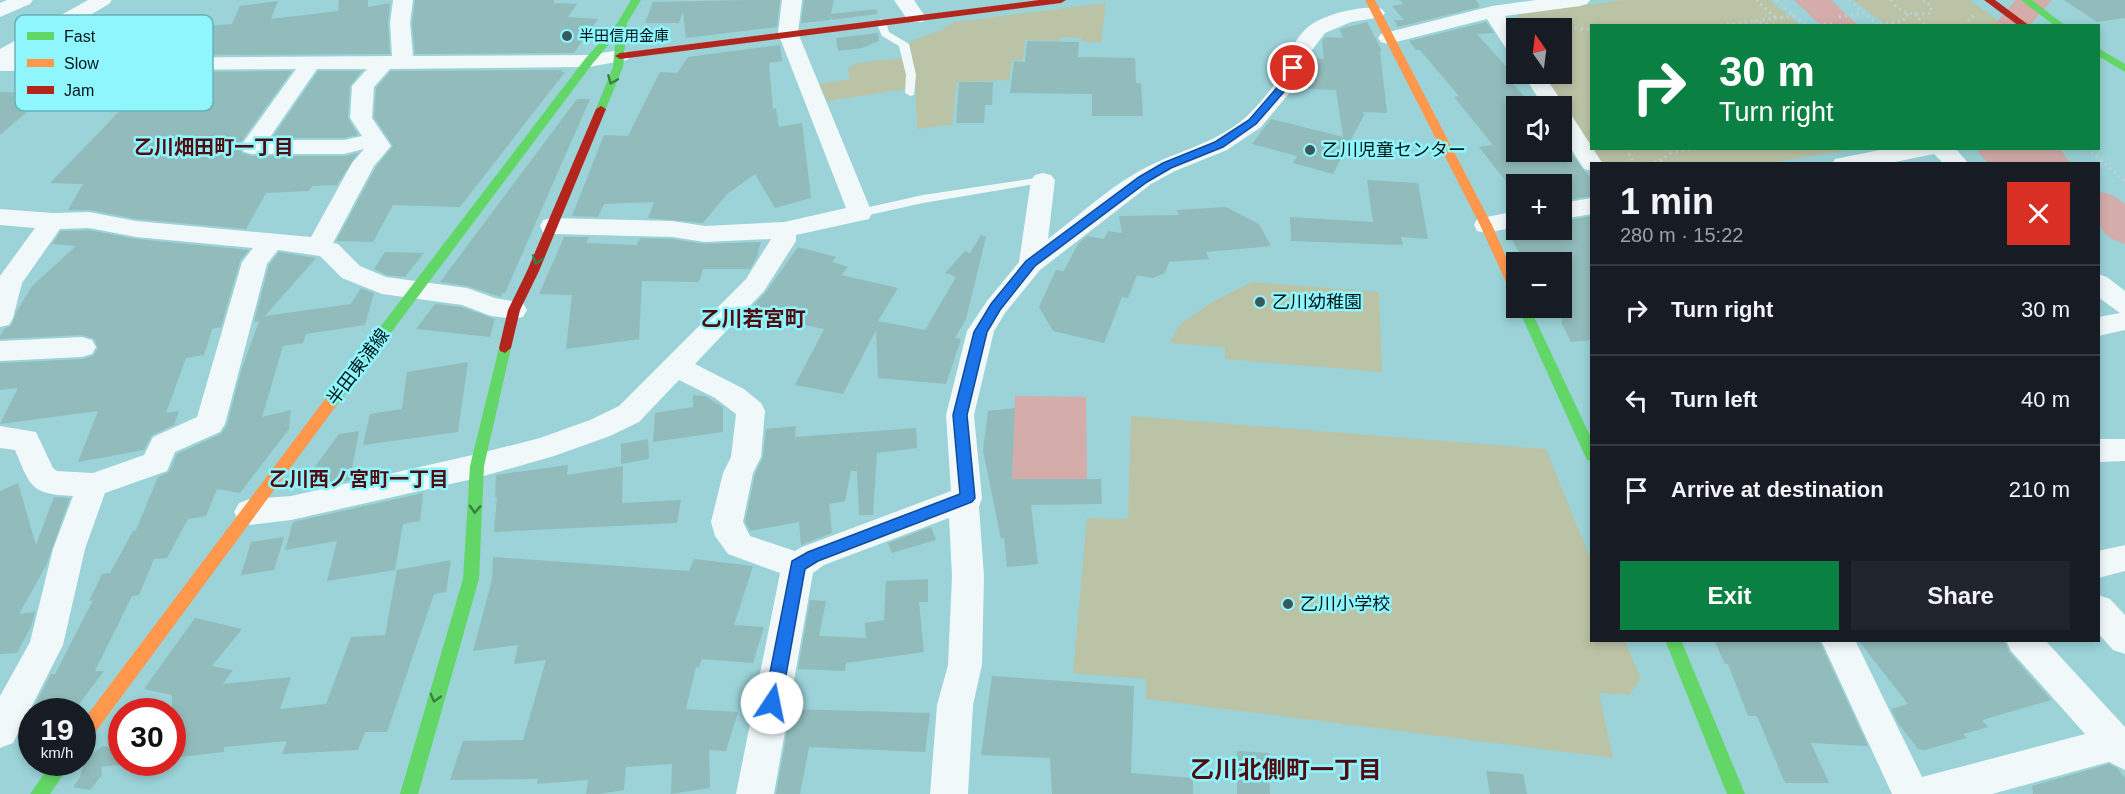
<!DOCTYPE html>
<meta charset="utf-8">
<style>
:root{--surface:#171b24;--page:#20242c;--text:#f1f3f6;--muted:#9ea1a6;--line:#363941;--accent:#0b8043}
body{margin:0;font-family:Arial,"Noto Sans JP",sans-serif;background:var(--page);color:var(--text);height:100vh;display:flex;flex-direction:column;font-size:22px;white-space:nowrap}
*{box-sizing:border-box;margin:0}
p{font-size:20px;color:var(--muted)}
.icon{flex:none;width:33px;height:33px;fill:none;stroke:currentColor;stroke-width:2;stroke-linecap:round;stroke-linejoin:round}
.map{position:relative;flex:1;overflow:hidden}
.panel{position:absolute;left:1590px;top:162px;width:510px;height:480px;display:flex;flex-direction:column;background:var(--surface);border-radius:0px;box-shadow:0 3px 9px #0003}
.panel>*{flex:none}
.hud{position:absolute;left:1590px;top:24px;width:510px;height:126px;border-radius:0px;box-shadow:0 3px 9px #0003;background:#0b8043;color:#fff;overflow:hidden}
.needle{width:39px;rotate:346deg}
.controls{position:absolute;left:1506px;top:18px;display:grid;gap:12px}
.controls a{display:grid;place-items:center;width:66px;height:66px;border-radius:0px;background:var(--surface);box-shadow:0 3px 9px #0003;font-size:30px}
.speed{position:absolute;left:18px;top:698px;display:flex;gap:12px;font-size:30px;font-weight:700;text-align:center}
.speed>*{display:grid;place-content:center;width:78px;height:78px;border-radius:50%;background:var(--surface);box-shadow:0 3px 9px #0003;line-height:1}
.speed small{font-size:15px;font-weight:400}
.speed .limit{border:9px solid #d22;background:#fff;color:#111}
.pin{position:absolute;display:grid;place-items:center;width:51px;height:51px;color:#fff;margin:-26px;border:3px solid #fff;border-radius:50%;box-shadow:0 2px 6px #0007}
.me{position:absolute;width:66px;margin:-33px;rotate:11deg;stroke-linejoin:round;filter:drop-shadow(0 0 4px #0008)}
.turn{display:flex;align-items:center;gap:21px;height:126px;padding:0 30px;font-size:27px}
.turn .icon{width:78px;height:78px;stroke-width:2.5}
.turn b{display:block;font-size:42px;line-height:51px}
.round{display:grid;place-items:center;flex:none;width:63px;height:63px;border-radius:0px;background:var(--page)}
.overview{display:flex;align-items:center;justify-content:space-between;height:102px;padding:0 30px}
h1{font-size:36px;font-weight:600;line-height:45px}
.primary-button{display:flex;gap:12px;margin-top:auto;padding:12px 30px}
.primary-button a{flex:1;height:69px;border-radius:0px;background:var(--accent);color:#fff;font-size:24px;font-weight:600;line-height:69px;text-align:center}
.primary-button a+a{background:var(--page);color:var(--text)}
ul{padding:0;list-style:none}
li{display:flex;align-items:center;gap:18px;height:90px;padding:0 30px;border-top:2px solid var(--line)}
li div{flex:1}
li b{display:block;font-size:22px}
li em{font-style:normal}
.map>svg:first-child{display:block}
.green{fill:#bbc3a6}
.water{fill:#d4acaa}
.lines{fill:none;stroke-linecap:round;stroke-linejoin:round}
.river{fill:#d4acaa;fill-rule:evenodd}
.building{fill:#91bcbb}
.path{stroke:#c0d2d3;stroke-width:3;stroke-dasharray:2 4;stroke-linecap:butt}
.lane{fill:#f0f8f9;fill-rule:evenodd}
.street{fill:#f0f8f9;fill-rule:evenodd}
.fast{fill:#63d668;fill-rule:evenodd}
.slow{fill:#ff974d;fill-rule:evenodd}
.jam{fill:#b3261e;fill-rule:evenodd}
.oneway{stroke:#378044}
.route{fill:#1a73e8;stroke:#114b97;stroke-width:1.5}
.poi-dot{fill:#38595c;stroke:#8ff6fe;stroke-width:2}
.labels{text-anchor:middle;stroke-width:5;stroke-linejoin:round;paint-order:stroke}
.far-poi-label{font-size:15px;fill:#021719;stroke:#8ff6fe;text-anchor:start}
.poi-label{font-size:18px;fill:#021719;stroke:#8ff6fe;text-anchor:start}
.street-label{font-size:18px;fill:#021719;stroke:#8ff6fe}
.neighbourhood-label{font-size:20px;font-weight:bold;fill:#510c12;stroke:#8ff6fe}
.quarter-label{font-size:21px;font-weight:bold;fill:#510c12;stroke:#8ff6fe}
.near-neighbourhood-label{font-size:24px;font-weight:bold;fill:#510c12;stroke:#8ff6fe}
.key{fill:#8ff6fe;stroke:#65b3b9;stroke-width:1.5}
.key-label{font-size:16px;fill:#021719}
</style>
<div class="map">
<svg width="2125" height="794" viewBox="0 0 2125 794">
<rect width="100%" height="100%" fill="#9bd3d8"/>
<path class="green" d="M 1623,0 L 1770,0 L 1800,25 L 1592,26 L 1591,147 L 1543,74 L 1562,74 L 1562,28 L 1516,28 L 1516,33 L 1511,25 L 1519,14 Z
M 1853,0 L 1969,0 L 2002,23 L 2001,26 L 1886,25 Z
M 1106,3 L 1101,43 L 1081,41 L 1081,38 L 1061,37 L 1060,41 L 1025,40 L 1023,60 L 1012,60 L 1009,80 L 957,82 L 952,125 L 917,129 L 915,74 L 909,42 L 941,30 L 954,22 Z
M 902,58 L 906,73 L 906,89 L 827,101 L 819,84 L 850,79 L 848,68 L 857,63 Z
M 1593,149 L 1855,149 L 1763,164 L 1603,163 Z
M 1252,282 L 1379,292 L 1382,372 L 1225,359 L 1225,347 L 1170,343 L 1179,325 L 1212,302 Z
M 1131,416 L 1546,449 L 1591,560 L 1592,640 L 1625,641 L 1641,679 L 1629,695 L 1599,693 L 1613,758 L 1146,699 L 1146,679 L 1073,673 L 1087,518 L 1128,519 Z"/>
<path class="water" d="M 1015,396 L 1086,397 L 1087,479 L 1012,479 Z"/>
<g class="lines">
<path class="river" d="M 1794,0 L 1831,0 L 1859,26 L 1821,26 Z
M 2016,0 L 2052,0 L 2029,26 L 1993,26 Z
M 1975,148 L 2059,148 L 2071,164 L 1989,164 Z
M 2098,191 L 2112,195 L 2125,204 L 2125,244 C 2094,235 2098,219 2098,191 Z"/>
</g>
<path class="building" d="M 339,0 L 368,0 L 368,7 L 390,3 L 388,23 L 390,54 L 178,55 L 207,26 L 232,24 L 240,6 L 278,1 L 271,19 L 338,11 Z
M 415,0 L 554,0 L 554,3 L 577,4 L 568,17 L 598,19 L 574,53 L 415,54 L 412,23 Z
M 746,0 L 780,0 L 777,27 L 686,38 L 683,11 L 679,23 L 645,23 L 653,2 Z
M 804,0 L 834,0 L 831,14 L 877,9 L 877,14 L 832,20 L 831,16 L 830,20 L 801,23 Z
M 1400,0 L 1476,0 L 1480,7 L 1398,27 L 1394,20 L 1404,20 L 1392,6 L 1403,4 Z
M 2064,0 L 2125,0 L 2125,18 L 2097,22 Z
M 1367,22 L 1382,51 L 1380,51 L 1387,113 L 1363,112 L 1364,115 L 1333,174 L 1293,163 L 1297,156 L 1252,144 L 1271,119 L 1343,137 L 1336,90 L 1309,89 L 1307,65 L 1310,58 L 1324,59 L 1322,41 L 1325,37 L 1343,38 L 1340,29 Z
M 1486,22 L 1494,33 L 1477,34 L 1514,75 L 1506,76 L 1528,101 L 1516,102 L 1516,152 L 1570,152 L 1592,180 L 1592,196 L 1562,201 L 1562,184 L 1508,184 L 1479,147 L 1493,145 L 1454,97 L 1459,96 L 1420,50 L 1416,50 L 1409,41 Z
M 878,33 L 879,41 L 862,48 L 838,51 L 836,38 Z
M 1027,41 L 1079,42 L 1078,57 L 1135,58 L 1136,83 L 1141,83 L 1143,116 L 1092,116 L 1092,94 L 1010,93 L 1014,61 L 1025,62 Z
M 780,45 L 782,61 L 769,63 L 773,109 L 776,108 L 779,127 L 802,123 L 811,198 L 775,208 L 755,174 L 727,194 L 703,223 L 648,218 L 654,202 L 604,204 L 598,217 L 572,216 L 604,135 L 628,136 L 660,72 L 677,73 L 688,57 Z
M 563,70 L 561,72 L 565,72 L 460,207 L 393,205 L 373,242 L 336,241 L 376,167 L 393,146 L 374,117 L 376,88 L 391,71 Z
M 292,71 L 238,146 L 242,153 L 252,156 L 344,156 L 358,153 L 337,185 L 312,186 L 309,191 L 266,193 L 246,229 L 136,219 L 89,210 L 68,210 L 83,184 L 50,183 L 135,95 L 139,95 L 161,72 Z
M 318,71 L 362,71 L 350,86 L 348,118 L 358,135 L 344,138 L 272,138 Z
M 959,82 L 993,82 L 992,105 L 985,105 L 984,123 L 956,123 Z
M 0,92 L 49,93 L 0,135 Z
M 577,99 L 590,99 L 505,293 L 502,293 L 501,297 L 467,286 L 440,282 Z
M 1367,180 L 1418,183 L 1428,239 L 1401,237 L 1403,245 L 1291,241 L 1290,217 L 1373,222 Z
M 1226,207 L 1259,224 L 1271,246 L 1206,252 L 1209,259 L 1169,262 L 1165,273 L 1153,278 L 1137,275 L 1128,298 L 1122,297 L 1104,343 L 1053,331 L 1039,307 L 1056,270 L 1064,271 L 1078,244 L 1087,236 L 1104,239 L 1108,231 L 1122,233 L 1119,216 L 1179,215 L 1176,210 Z
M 1592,216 L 1592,340 L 1571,342 L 1562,324 L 1562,257 L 1522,259 L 1512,239 L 1522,239 L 1520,236 L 1545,234 L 1543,230 L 1562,230 L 1562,221 Z
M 89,230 L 136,239 L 249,250 L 240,261 L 221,327 L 212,329 L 204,355 L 186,358 L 166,413 L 179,411 L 174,425 L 152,435 L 144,450 L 78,462 L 98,411 L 0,424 L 18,388 L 0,390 L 0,363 L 83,359 L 93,356 L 98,348 L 94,339 L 82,335 L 0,339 L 0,336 L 5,328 L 11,326 L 18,309 L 32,286 L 76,246 L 52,244 L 61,231 Z
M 981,235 L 986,237 L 966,319 L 955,338 L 961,339 L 946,384 L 878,378 L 876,330 L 843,394 L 795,385 L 824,329 L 782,320 L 786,313 L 753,306 L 766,292 L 798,247 L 836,257 L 832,262 L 848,267 L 841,275 L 898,288 L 878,321 L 925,330 L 956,277 L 945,273 L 965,251 L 970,253 Z
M 564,237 L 589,237 L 586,243 L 637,245 L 640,238 L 672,239 L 705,244 L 761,242 L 756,259 L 750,269 L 703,269 L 699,282 L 642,281 L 639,339 L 566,349 L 572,295 L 539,294 Z
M 279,252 L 316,258 L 265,316 L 351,304 L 361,288 L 374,293 L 365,325 L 306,334 L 303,343 L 283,346 L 262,417 L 291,410 L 289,429 L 240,493 L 217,489 L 206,516 L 188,519 L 167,558 L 154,559 L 139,595 L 132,596 L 95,671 L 104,671 L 74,711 L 32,711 L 51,674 L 55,674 L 93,600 L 89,601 L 102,574 L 110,573 L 133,531 L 136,530 L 158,477 L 169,472 L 177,454 L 221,434 L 227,425 L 241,371 L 259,321 L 254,322 L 269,265 Z
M 385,252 L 424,253 L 405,277 L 387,275 L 374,269 Z
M 435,304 L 461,307 L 495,319 L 490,337 L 416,329 Z
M 468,362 L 458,432 L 363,445 L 370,414 L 402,409 L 407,372 Z
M 693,395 L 705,396 L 723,407 L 723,432 L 653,442 L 655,413 L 693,407 Z
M 1015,408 L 1012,479 L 1101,479 L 1102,504 L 1031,505 L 1038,564 L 1007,567 L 1004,538 L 1001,539 L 983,451 L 988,411 Z
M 796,426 L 795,437 L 916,428 L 917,448 L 877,453 L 873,515 L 859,515 L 857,471 L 851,471 L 845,501 L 829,504 L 832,533 L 801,545 L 799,522 L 750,531 L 745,522 L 755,474 L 763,457 L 766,429 Z
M 359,431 L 350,480 L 309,490 L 314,468 L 339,434 Z
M 648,439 L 649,459 L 621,464 L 621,444 Z
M 568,465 L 567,475 L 623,466 L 622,503 L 681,500 L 677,523 L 494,532 L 497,497 L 495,497 L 496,475 Z
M 18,483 L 36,545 L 54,497 L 70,498 L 46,566 L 19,614 L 35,612 L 31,627 L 17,653 L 0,654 L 0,491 Z
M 423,493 L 420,521 L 403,524 L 395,570 L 327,581 L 337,541 L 285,550 L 293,522 Z
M 931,527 L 936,540 L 892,553 L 888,543 Z
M 284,537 L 274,570 L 241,575 L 251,542 Z
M 493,557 L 689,571 L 694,559 L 753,566 L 734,625 L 764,627 L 753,663 L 702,659 L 699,667 L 696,667 L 686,709 L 738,712 L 726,751 L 709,750 L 710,788 L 671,794 L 672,764 L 626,767 L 624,790 L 599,794 L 586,794 L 588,780 L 537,784 L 538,779 L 450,780 L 463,741 L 523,740 L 546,660 L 514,664 L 518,645 L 473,651 L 492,580 Z
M 451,560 L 446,592 L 434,594 L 387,732 L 365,732 L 358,750 L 282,754 L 287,741 L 224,747 L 224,752 L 172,758 L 172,695 L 144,689 L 195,618 L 242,629 L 212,666 L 233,670 L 223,684 L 291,677 L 280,709 L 326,704 L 351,637 L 385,635 L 397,570 Z
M 928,579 L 928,602 L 919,602 L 924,652 L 846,663 L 845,671 L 798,669 L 810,600 L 826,601 L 819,636 L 866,638 L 865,623 L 884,620 L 886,581 Z
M 1714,640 L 1819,640 L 1868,746 L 1811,743 L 1829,783 L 1785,783 L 1757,716 L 1748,716 L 1728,664 L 1725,664 Z
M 1858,640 L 2004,640 L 2009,652 L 2051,700 L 1982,720 L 1988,727 L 1963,734 L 1967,738 L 1925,750 L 1918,749 L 1898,723 L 1891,709 L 1908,704 Z
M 992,676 L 1134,686 L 1131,773 L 1193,778 L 1193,794 L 1052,794 L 1050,758 L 981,755 Z
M 791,709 L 930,713 L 925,752 L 809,747 L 800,794 L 776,794 Z
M 103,746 L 122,750 L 122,762 L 143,762 L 101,767 L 102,775 L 90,790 L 73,787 L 80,777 L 85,760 Z
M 1237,751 L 1269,753 L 1270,794 L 1237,794 Z
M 2109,764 L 2117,768 L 2125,778 L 2125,794 L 2033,794 L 2032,786 Z
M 1486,771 L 1523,774 L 1527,794 L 1490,794 Z"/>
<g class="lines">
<path class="path" d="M 1756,0 L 1776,18
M 1776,0 L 1807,26
M 1849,0 L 1880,26
M 1891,0 C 1899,14 1916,16 1931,13 L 1931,6 L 1923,0
M 1915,14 L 1925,26
M 1839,17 L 1864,13
M 1754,21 L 1774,26
M 1880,24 L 1903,21 L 1908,13
M 1551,25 L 1592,30
M 1715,26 L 1795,16
M 1806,26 L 1834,23
M 1964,26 L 1976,13
M 1626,148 L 1635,164
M 2087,148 L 2125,181
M 1670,153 L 1697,148
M 1648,164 L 1661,160 L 1670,153 L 1668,148"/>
<path class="lane" d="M 881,19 L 886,22 L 889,32 L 909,44 L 916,75 L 914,95 L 910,96 L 905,93 L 906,75 L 899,46 L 882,36 L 876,22 Z
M 1043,177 L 1049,180 L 1047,182 L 923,203 L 860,217 L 854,213 L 860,209 L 923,195 Z"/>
<path class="street" d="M 7,0 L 33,0 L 30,4 L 0,17 L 0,3 Z
M 88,0 L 112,0 L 109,4 L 14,59 L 392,56 L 390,23 L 393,0 L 413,0 L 410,23 L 413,56 L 589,55 L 620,50 L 627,52 L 631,56 L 627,60 L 589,67 L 390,69 L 374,87 L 372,118 L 391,146 L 374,166 L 333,243 L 338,244 L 360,266 L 386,277 L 467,288 L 495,298 L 523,303 L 527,310 L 523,317 L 514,319 L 491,316 L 462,305 L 382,294 L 342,278 L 320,256 L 278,250 L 267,264 L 225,424 L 220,432 L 175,452 L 167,471 L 105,493 L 85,549 L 63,645 L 13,743 L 0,748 L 0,696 L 30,642 L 53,549 L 73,496 C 31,494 31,488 15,450 L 0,448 L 0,426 L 36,432 L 53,468 L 57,471 L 93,473 L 144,455 L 153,437 L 197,417 L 242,262 L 253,248 L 136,237 L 89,228 L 60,229 L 22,283 L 13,318 L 9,325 L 0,327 L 0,276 L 35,228 L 0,225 L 0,209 L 53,213 L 89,212 L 136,221 L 311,237 L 352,163 L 364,149 L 344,154 L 252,154 L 244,152 L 240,147 L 296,69 L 0,71 L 0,49 ZM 317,69 L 367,69 L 352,86 L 350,118 L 362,136 L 344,140 L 268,140 Z
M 782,0 L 802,0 L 798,33 L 872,213 L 869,219 L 796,235 L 796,241 L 764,291 L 695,364 L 744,389 L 761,403 L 765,411 L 761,457 L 753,473 L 743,522 L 750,536 L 795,551 L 802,547 L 951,491 L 946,415 L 967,331 L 987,301 L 1019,262 L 1031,180 L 1035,175 L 1043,173 L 1051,175 L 1055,180 L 1048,239 C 1077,217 1105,191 1136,173 C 1171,152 1215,145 1246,117 C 1256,107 1268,94 1276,82 C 1288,64 1292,37 1312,24 C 1327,14 1364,4 1382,9 L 1385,13 L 1382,17 L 1351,22 L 1325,33 L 1310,53 L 1297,84 L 1261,127 L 1227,150 L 1175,171 L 1151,184 L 1040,270 L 1005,313 L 994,331 L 974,415 L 982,498 L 979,507 L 984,576 L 982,665 L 973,705 L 968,794 L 930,794 L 937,705 L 948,665 L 952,576 L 949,518 L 824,565 L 813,573 L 774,794 L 736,794 L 780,573 L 728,554 L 715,536 L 711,522 L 723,473 L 731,457 L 736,414 L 715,398 L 679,380 L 639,422 L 610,436 L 554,456 L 477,478 L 291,520 L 250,525 L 239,521 L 234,512 L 239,503 L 250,499 L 291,496 L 477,454 L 540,438 L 590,420 L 619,406 L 746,279 L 771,239 L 705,242 L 672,237 L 552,234 L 543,232 L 540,226 L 543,220 L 552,218 L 672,221 L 705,226 L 784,222 L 846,208 L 778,33 Z
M 894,0 L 914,0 L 926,18 L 923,22 L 909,22 Z
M 1536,0 L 1590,0 L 1587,4 L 1580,6 L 1505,16 L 1516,34 L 1516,55 L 1509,53 L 1487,19 L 1388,44 L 1381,42 L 1378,38 L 1381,34 L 1492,6 Z
M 1523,74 L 1543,74 L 1565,106 L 1562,111 L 1562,106 L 1543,106 Z
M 1562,111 L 1570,113 L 1603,164 L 1592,164 L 1592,171 L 1584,169 L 1562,135 Z
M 1890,148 L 1955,148 L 1969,164 L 1944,164 L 1934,154 L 1885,164 L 1832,164 L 1835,159 Z
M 1592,198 L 1592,214 L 1562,219 L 1562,203 Z
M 1516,211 L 1516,227 L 1486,233 L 1477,231 L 1474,225 L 1477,219 Z
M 2098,274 L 2107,277 L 2125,291 L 2125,330 L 2098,336 L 2098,317 L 2120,313 L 2098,297 Z
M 82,337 L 92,340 L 96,347 L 92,354 L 82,357 L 0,361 L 0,341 Z
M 2098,439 L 2125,439 L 2125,461 L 2098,462 Z
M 2125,545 L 2125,571 L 2098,578 L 2098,551 Z
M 2098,595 L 2110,599 L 2125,615 L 2125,654 L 2113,650 L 2098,633 Z
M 1821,640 L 1855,640 L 1922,777 L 2085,734 L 2011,651 L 2006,640 L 2045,640 L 2125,727 L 2125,770 L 2109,762 L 1992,794 L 1892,794 Z"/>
<path class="fast" d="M 631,0 L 641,0 L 627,23 L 623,67 L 605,111 L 597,111 L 596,109 L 613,67 L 616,36 L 593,63 L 336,406 L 326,406 L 324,402 L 326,398 L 585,59 L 618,22 Z
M 2021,0 L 2032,0 L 2066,26 L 2055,26 Z
M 2098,48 L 2125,64 L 2125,72 L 2098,56 Z
M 1518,308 L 1530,308 L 1592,440 L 1592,461 L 1587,460 L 1585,456 Z
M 505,343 L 511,348 L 484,466 L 479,579 L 418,794 L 400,794 L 463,579 L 470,466 L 499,348 Z
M 1665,640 L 1681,640 L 1745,794 L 1727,794 Z
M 52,762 L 72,762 L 50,794 L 30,794 Z"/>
<path class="slow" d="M 1365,0 L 1375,0 L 1492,225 L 1516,279 L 1516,295 L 1510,291 L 1480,225 Z
M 331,397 L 338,402 L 336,406 L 88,742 L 82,744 L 82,722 L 326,398 Z"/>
<path class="jam" d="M 1039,0 L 1066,0 L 1061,3 L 620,59 L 615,56 L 620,53 Z
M 1984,0 L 1995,0 L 2030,26 L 2019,26 Z
M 601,106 L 606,109 L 539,271 L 520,310 L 511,348 L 505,353 L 500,351 L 499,348 L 508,310 L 527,271 L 596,109 Z"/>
</g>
<defs><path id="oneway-chevron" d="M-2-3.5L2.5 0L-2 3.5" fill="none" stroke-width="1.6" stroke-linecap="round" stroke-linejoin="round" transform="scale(1.5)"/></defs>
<g class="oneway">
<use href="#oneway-chevron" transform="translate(612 80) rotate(113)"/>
<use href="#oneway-chevron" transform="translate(537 260) rotate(110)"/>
<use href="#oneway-chevron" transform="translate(475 509) rotate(93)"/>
<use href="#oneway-chevron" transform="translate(435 698) rotate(105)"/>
</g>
<path class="route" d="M 1289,66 L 1298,68 L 1289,86 L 1256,124 L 1223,147 L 1171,168 L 1147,182 L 1035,266 L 1000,310 L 987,332 L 967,415 L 975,498 L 972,502 L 818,561 L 805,569 L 781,703 L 778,708 L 772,710 L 766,708 L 764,703 L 792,561 L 808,552 L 960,494 L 953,415 L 974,332 L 991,304 L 1026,261 L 1139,177 L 1163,163 L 1215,142 L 1249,120 L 1281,83 Z"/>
<g class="poi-dot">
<circle cx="567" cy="36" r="6"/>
<circle cx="1310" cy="150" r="6"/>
<circle cx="1260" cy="302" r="6"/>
<circle cx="1288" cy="604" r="6"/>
</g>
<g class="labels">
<g class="far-poi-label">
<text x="579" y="41">半田信用金庫</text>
</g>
<g class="poi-label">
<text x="1322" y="156">乙川児童センター</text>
<text x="1272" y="308">乙川幼稚園</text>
<text x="1300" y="610">乙川小学校</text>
</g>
<g class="street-label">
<text transform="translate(358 367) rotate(-53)" y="6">半田東浦線</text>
</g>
<g class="neighbourhood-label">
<text x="214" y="154">乙川畑田町一丁目</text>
<text x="359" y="486">乙川西ノ宮町一丁目</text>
</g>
<g class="quarter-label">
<text x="753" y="326">乙川若宮町</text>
</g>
<g class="near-neighbourhood-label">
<text x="1286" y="778">乙川北側町一丁目</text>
</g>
</g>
<rect x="15" y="15" width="198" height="96" rx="9" class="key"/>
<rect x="27" y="32" width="27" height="8" fill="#63d668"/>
<rect x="27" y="59" width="27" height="8" fill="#ff974d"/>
<rect x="27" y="86" width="27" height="8" fill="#b3261e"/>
<g class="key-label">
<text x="64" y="42">Fast</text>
<text x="64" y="69">Slow</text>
<text x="64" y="96">Jam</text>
</g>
</svg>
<div class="controls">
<a><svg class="needle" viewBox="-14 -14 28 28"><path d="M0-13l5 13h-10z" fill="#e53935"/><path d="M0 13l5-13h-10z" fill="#9ea1a6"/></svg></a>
<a><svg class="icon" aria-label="sound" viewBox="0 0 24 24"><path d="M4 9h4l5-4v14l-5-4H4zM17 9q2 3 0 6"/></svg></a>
<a>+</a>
<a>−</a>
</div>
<div class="speed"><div>19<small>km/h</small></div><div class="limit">30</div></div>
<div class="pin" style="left:1293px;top:68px;background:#d93025"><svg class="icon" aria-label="arrive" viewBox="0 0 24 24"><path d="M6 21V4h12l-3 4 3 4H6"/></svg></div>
<svg class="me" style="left:772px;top:703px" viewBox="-20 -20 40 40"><circle r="19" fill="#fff"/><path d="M0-13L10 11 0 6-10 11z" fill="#1a73e8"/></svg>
<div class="hud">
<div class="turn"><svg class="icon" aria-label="right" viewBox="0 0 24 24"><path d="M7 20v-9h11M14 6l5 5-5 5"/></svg><div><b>30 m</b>Turn right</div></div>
</div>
<section class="panel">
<div class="overview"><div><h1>1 min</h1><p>280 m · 15:22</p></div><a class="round" style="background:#d93025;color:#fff"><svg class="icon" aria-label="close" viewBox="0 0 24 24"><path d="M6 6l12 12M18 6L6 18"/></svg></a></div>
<ul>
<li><svg class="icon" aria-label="right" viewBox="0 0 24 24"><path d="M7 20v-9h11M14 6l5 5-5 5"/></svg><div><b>Turn right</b></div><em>30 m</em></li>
<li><svg class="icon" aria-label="left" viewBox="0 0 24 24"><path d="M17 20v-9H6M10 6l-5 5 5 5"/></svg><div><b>Turn left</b></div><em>40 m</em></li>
<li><svg class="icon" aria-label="arrive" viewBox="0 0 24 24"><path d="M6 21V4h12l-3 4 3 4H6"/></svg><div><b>Arrive at destination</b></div><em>210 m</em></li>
</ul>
<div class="primary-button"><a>Exit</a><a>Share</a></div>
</section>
</div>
